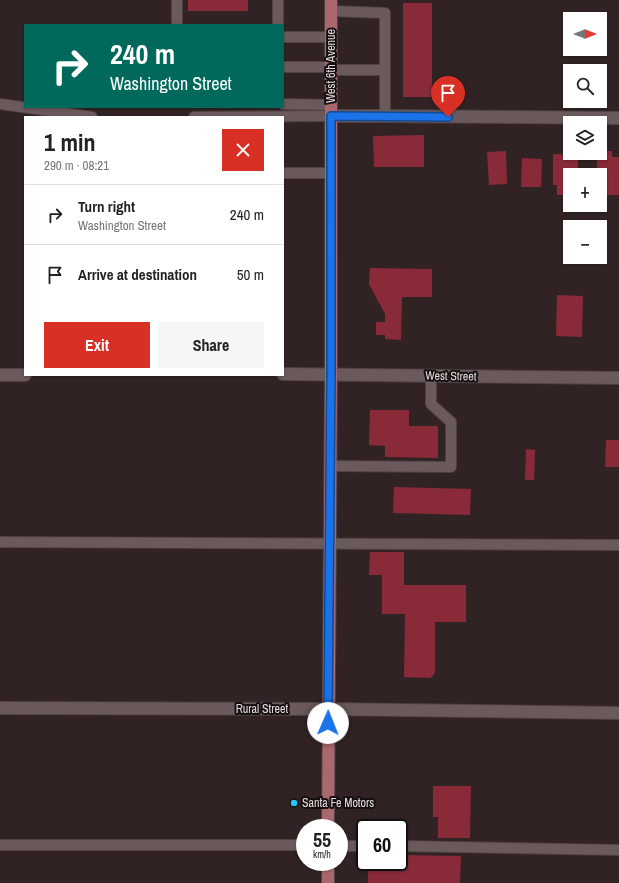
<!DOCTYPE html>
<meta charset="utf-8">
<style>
:root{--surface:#fff;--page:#f6f6f6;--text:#222;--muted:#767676;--line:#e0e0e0;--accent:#d93025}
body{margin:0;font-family:"Archivo Narrow",sans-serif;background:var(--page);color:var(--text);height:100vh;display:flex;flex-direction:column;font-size:15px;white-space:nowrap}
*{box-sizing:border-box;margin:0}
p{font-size:13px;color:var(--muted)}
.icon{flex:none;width:22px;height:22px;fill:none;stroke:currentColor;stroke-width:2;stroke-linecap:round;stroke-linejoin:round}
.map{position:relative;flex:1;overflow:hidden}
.sheet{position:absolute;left:24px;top:116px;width:260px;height:260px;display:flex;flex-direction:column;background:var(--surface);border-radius:0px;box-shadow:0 1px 3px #0004}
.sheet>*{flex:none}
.guide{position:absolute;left:24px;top:24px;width:260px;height:84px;border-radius:0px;box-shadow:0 1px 3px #0004;background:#00695c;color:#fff;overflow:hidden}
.needle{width:26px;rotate:90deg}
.tools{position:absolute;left:563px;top:12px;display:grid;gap:8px}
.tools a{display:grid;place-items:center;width:44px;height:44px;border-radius:0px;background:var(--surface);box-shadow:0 1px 3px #0004;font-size:20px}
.speed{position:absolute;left:296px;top:819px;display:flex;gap:8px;font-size:20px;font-weight:700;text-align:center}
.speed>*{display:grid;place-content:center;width:52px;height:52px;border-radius:50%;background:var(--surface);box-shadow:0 1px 3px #0004;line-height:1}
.speed small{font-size:10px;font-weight:400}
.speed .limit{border:2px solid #111;border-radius:6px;background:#fff;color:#111}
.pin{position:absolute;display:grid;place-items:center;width:34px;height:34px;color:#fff;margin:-41px -17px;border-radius:50% 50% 50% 0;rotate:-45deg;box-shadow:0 0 4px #0007}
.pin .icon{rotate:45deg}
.me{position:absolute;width:44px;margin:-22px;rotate:1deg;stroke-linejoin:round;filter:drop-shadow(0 0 3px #0008)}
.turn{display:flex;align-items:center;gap:14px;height:84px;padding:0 20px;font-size:18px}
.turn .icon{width:52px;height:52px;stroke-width:2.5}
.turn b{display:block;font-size:28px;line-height:34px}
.round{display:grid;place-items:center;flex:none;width:42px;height:42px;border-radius:0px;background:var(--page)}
.summary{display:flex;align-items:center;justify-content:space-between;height:68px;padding:0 20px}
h1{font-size:24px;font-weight:700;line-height:30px}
.primary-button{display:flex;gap:8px;margin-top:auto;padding:8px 20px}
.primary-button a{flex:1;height:46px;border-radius:0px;background:var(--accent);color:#fff;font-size:16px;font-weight:700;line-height:46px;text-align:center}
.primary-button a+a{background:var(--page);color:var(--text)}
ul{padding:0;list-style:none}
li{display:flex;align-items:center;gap:12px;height:60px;padding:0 20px;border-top:1px solid var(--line)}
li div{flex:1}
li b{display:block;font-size:15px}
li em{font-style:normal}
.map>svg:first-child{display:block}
.building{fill:#892a38}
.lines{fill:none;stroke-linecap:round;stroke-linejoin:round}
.service-casing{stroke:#4e4243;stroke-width:12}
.minor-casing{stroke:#4e4243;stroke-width:14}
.tertiary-casing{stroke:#4e4243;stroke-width:14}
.primary-casing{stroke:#4e4243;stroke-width:14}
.service{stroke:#6b5a5b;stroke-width:10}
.minor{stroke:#6b5a5b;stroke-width:12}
.tertiary{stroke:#6b5a5b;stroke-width:12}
.primary{stroke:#aa686e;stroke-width:12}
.route-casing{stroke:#114b97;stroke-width:10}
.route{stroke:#1a73e8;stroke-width:7}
.poi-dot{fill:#1fc9fd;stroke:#150e0f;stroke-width:1.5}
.labels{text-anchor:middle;stroke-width:4;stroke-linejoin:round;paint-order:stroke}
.street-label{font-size:12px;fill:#e4dadb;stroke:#150e0f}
.poi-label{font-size:12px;fill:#e4dadb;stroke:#150e0f;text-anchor:start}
</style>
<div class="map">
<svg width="619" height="883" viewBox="0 0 619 883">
<rect width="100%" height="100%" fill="#312324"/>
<path class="building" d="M 188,0 L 248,0 L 248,11 L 188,11 Z
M 403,3 L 432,3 L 432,97 L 403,97 Z
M 424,135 L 424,167 L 374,167 L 373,136 Z
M 506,151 L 507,184 L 489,185 L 487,152 Z
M 600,151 L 612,151 L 612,157 L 619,157 L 619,195 L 600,195 L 600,175 L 597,175 L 597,153 L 600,153 Z
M 553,154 L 578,155 L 578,175 L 570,175 L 570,195 L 557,195 L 557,185 L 553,185 Z
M 522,158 L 542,159 L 541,187 L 521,187 Z
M 370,268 L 432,269 L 432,297 L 402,297 L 401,340 L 385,339 L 385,335 L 376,335 L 376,322 L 385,322 L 385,314 L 369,284 Z
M 557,295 L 583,296 L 582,337 L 556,336 Z
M 370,410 L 409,410 L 409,426 L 438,426 L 438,458 L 385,457 L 385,446 L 369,445 Z
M 606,440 L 619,440 L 619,467 L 605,467 Z
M 526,449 L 535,450 L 534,480 L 525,480 Z
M 394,487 L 471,489 L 470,515 L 393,513 Z
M 370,552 L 404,552 L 404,585 L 466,585 L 466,622 L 435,622 L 435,672 L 433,676 L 430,678 L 404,677 L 405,614 L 382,614 L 382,575 L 369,575 Z
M 433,786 L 471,786 L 470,838 L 438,838 L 438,817 L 433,817 Z
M 399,855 L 461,856 L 460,883 L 368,883 L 368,862 L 399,862 Z"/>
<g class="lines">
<g class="service-casing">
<path id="service" d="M 177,0 L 177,25
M 331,11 L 385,13 L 385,116
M 278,25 L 278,0
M 283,37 L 330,37
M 283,67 L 330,67
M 330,70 L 385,70
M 0,104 L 92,117
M 283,104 L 331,105
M 194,117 L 331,116
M 283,173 L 331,173
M 331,466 L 451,467 L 451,422 L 431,404 L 431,375
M 0,542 L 619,545
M 0,845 L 305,845
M 339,846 L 365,846
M 399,846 L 619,850"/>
</g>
<g class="minor-casing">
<path id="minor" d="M 331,116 L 385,116 L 619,118
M 283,374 L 619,378
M 0,375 L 25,375"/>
</g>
<g class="tertiary-casing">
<path id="tertiary" d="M 0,708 L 328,709 L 619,713"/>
</g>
<g class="primary-casing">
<path id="primary" d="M 328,828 L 331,374 L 331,0
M 328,862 L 328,883"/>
</g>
<use href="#service" class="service"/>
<use href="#minor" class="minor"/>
<use href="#tertiary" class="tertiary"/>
<use href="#primary" class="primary"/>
</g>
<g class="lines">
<g class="route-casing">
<path id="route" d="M 328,723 L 331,374 L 331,116 L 448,117"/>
</g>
<use href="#route" class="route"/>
</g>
<circle class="poi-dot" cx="294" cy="803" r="4"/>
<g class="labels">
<g class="street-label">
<text transform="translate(331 66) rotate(-90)" y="4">West 6th Avenue</text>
<text transform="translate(451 376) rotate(1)" y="4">West Street</text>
<text x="262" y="713">Rural Street</text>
</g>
<g class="poi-label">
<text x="302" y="807">Santa Fe Motors</text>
</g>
</g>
</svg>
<div class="tools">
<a><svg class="needle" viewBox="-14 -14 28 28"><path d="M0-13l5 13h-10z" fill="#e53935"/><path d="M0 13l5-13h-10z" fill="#767676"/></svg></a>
<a><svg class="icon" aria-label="search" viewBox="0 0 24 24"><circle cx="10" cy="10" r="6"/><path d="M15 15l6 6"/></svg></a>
<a><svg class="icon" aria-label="layers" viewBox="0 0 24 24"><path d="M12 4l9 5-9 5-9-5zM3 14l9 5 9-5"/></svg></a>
<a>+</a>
<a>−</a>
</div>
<div class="speed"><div>55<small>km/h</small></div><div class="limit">60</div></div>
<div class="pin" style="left:448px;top:117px;background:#d93025"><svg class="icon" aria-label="arrive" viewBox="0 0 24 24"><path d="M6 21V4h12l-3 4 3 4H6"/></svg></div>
<svg class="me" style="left:328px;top:723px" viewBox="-20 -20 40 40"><circle r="19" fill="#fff"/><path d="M0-13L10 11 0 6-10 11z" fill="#1a73e8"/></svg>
<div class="guide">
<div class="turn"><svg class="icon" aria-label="right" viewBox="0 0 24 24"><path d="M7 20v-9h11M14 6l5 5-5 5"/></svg><div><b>240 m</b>Washington Street</div></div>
</div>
<section class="sheet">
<div class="summary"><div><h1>1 min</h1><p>290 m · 08:21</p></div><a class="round" style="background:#d93025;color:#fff"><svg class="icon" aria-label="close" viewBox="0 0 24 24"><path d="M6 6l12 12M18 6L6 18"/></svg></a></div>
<ul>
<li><svg class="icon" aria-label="right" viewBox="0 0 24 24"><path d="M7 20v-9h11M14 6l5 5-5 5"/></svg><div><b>Turn right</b><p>Washington Street</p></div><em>240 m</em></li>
<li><svg class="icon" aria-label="arrive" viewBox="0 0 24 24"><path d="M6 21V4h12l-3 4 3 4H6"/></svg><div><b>Arrive at destination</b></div><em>50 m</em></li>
</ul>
<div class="primary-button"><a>Exit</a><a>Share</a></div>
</section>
</div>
